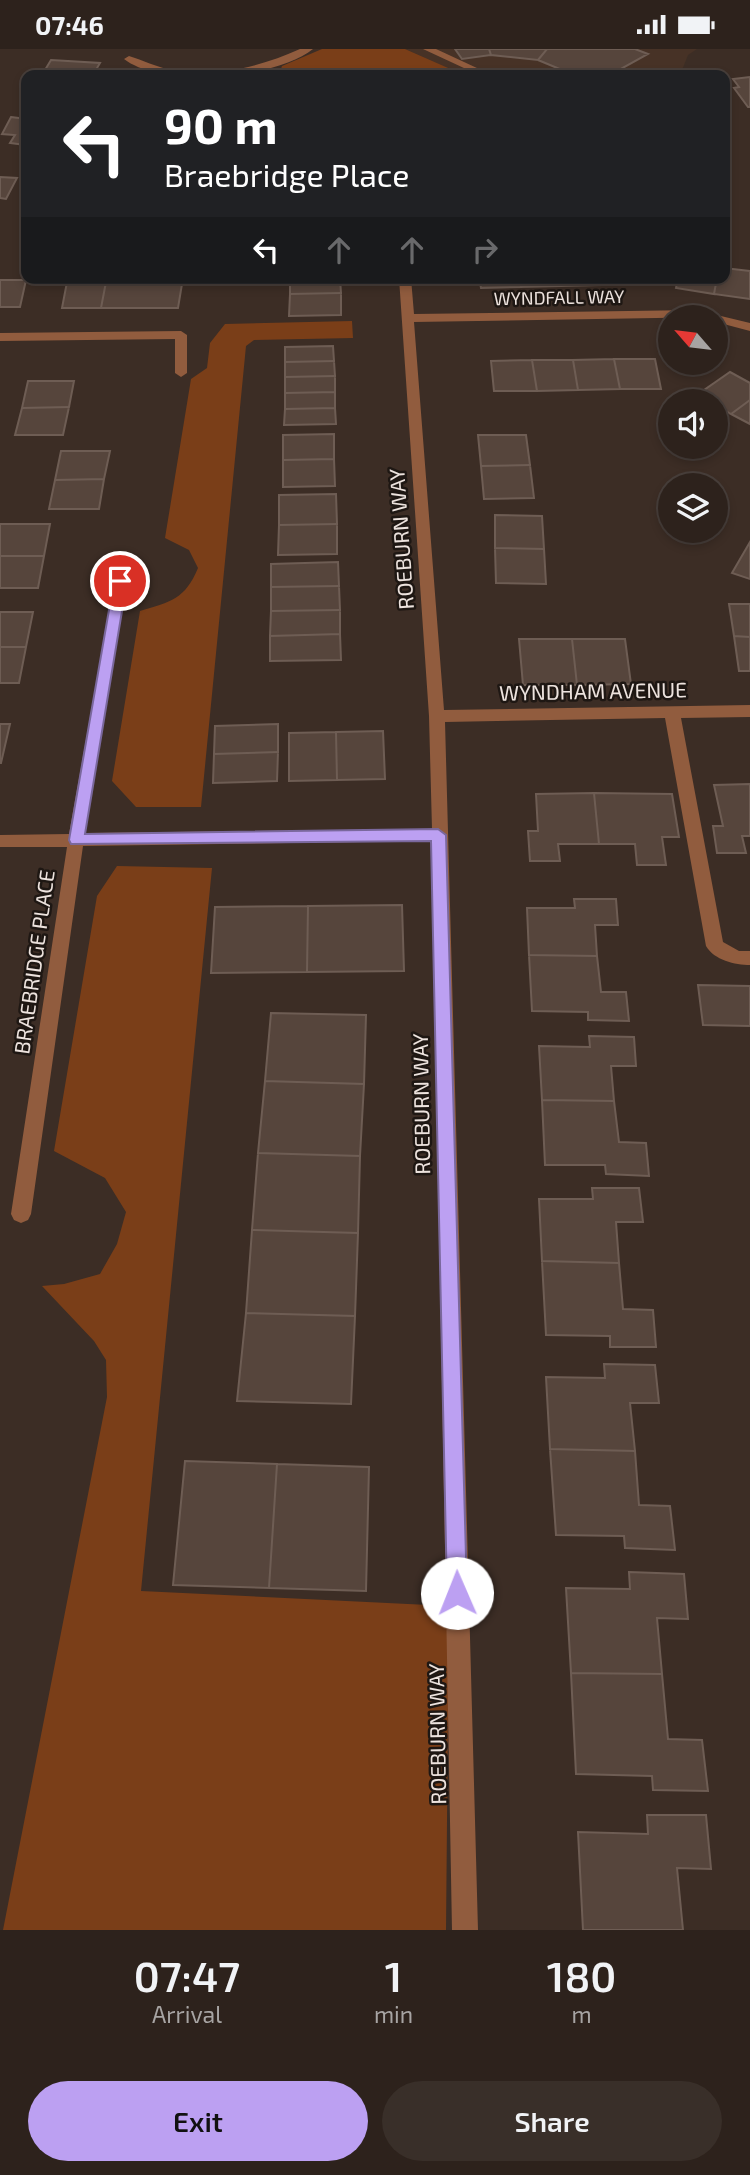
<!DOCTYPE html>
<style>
:root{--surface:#2d221c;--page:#392f29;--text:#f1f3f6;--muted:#a7a4a3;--line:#483f3b;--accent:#bca0f2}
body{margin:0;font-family:"Exo 2",sans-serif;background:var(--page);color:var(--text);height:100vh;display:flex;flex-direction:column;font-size:26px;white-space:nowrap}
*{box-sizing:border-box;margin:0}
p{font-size:23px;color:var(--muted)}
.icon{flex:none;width:38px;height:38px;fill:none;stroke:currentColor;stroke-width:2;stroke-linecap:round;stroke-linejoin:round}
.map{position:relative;height:1881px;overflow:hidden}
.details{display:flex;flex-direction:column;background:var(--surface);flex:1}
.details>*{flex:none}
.top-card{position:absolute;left:21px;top:21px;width:709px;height:214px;border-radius:14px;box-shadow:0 4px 10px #0003,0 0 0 2px var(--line);background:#202124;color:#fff;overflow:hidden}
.needle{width:46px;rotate:298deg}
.tools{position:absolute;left:658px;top:256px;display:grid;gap:14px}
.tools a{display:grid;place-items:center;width:70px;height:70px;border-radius:50%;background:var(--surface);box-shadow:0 4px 10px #0003,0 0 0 2px var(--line);font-size:35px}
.pin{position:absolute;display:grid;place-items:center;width:60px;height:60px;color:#fff;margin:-30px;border:4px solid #fff;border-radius:50%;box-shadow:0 2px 7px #0007}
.me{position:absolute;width:77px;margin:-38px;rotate:359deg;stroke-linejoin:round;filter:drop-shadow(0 0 5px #0008)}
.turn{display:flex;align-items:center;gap:24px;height:147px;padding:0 28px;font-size:32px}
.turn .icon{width:91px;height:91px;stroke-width:2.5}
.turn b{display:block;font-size:49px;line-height:60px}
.lanes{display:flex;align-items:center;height:66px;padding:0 28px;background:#0003;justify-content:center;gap:35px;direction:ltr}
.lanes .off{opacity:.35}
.eta{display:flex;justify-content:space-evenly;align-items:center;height:119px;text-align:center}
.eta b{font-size:42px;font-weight:600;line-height:49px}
.cta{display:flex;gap:14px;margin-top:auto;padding:14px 28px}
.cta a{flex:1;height:80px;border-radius:42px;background:var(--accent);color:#111;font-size:28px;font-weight:600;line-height:80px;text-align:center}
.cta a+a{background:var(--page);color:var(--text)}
.status{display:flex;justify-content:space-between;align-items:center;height:49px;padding:0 35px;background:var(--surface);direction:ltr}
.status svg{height:19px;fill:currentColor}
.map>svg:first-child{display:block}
.built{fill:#473226}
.green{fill:#7a3e18}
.building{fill:#56453c;stroke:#6e5d54;stroke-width:2}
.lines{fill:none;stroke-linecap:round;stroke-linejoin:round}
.minor{fill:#915c3e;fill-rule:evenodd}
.route{fill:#bca0f2;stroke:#7a689d;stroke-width:2}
.labels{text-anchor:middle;stroke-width:5;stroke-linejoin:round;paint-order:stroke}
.far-street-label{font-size:18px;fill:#ede3de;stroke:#1e1713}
.street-label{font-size:21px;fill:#ede3de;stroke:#1e1713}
</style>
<div class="status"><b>07:46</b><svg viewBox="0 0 49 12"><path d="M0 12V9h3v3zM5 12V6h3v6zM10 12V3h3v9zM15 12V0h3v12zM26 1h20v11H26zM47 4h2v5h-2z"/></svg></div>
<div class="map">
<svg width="750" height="1881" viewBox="0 0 750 1881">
<rect width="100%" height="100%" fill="#3c2d25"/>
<path class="built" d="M 405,0 L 697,0 L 688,6 L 680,26 L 463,26 Z"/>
<path class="green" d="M 322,0 L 405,0 L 455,22 L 455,26 L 279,26 L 282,17 Z
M 352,272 L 353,289 L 254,291 L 246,297 L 201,758 L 136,758 L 112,732 L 140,562 C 171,553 185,550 198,519 L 189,501 L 165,489 L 191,330 L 207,319 L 210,294 L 225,275 Z
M 117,817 L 212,819 L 141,1542 L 449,1557 L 446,1881 L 3,1881 L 107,1348 L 106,1311 L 94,1292 L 42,1237 L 64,1235 L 100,1225 L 117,1195 L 126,1163 L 105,1129 L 54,1102 L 97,847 Z"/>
<path class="building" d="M 455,0 L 489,0 L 491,6 L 462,10 Z
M 489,0 L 547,0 L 538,11 L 491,6 Z
M 547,0 L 635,0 L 648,5 L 610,26 L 574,26 L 538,11 Z
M 51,11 L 100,14 L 93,26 L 42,26 Z
M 750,28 L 750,58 L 748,58 L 734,39 L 739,38 L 733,30 Z
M 11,68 L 26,70 L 26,96 L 10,94 L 15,86 L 2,85 Z
M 0,128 L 17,129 L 6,150 L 0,149 Z
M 724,219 L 750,222 L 750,250 L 714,245 L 717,229 L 724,229 Z
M 144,229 L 183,229 L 178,259 L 101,259 L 106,233 L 143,233 Z
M 290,229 L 340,229 L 341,244 L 290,245 Z
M 479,229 L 519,229 L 521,238 L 481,239 Z
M 519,229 L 560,229 L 561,237 L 521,238 Z
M 560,229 L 600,229 L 601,236 L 561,237 Z
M 600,229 L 640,229 L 641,235 L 601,236 Z
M 678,229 L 717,229 L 714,245 L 676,239 Z
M 0,231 L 26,231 L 20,258 L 0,258 Z
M 67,233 L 106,233 L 101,259 L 62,259 Z
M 341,244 L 341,266 L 289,267 L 290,245 Z
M 333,297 L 334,312 L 285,313 L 285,298 Z
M 614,310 L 655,310 L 661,340 L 620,340 Z
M 614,310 L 620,340 L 578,341 L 573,311 Z
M 532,311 L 537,342 L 494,342 L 491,312 Z
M 532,311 L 573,311 L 578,341 L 537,342 Z
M 334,312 L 335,327 L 285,328 L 285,313 Z
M 730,323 L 750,334 L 750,351 L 731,365 L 716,356 L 716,352 L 708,352 L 697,346 Z
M 335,327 L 335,343 L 285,344 L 285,328 Z
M 28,332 L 74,332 L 69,358 L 22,359 Z
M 335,343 L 335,359 L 285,360 L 285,344 Z
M 750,351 L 750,375 L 731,365 Z
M 69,358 L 63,386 L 15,386 L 22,359 Z
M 335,359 L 336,375 L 284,376 L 285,360 Z
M 334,385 L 334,410 L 283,411 L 283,386 Z
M 478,386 L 526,386 L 530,416 L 481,417 Z
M 61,402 L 110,402 L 104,430 L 55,431 Z
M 334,410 L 335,437 L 283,438 L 283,411 Z
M 530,416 L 534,449 L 484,450 L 481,417 Z
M 104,430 L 99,460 L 49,460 L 55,431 Z
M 336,445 L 337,475 L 279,476 L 279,446 Z
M 495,466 L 542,467 L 544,500 L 495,499 Z
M 0,475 L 50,475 L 44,507 L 0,507 Z
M 337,475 L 337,505 L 278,506 L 279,476 Z
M 750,493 L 750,530 L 732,524 Z
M 495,499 L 544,500 L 546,535 L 496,534 Z
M 0,507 L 44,507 L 38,539 L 0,539 Z
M 338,513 L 339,537 L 271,538 L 271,515 Z
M 339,537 L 340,561 L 271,562 L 271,538 Z
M 729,555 L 750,555 L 750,588 L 734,587 Z
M 340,561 L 340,585 L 270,587 L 271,562 Z
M 0,563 L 33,563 L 26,598 L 0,598 Z
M 340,585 L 341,611 L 270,612 L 270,587 Z
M 734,587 L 750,588 L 750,622 L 739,622 Z
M 519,590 L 572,590 L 577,636 L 523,636 Z
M 572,590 L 625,590 L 631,635 L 577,636 Z
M 0,598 L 26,598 L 19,634 L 0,634 Z
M 0,675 L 10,675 L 1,714 L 0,714 Z
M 278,675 L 278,703 L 214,705 L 215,677 Z
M 383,682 L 385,730 L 337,731 L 336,683 Z
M 336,683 L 337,731 L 289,732 L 289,684 Z
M 278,703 L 277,732 L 213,734 L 214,705 Z
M 750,735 L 750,787 L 742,787 L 746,804 L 717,804 L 713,777 L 723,777 L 714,736 Z
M 594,744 L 672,745 L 679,788 L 662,788 L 666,816 L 637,816 L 635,795 L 599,795 Z
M 594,744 L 599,795 L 558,795 L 560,812 L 530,812 L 528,782 L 538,782 L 536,745 Z
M 574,850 L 616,850 L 618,876 L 595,876 L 597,907 L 529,906 L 527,859 L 575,859 Z
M 402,856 L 404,922 L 307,923 L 308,857 Z
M 308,857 L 307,923 L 211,924 L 215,858 Z
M 529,906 L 597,907 L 601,943 L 626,943 L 629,972 L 588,971 L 588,963 L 532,962 Z
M 698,936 L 750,937 L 750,977 L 703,976 Z
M 271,964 L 366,966 L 364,1035 L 265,1032 Z
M 589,987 L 634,988 L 636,1017 L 611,1017 L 614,1052 L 542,1051 L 539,997 L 590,998 Z
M 265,1032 L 364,1035 L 360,1107 L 258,1104 Z
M 542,1051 L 614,1052 L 619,1093 L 646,1094 L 649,1127 L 606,1125 L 605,1116 L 545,1116 Z
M 258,1104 L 360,1107 L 358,1184 L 252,1181 Z
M 592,1139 L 639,1139 L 643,1173 L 616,1173 L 619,1214 L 542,1212 L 539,1150 L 593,1150 Z
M 252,1181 L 358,1184 L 355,1267 L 246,1264 Z
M 542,1212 L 619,1214 L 623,1260 L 653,1261 L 656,1298 L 610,1298 L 610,1287 L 546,1286 Z
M 246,1264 L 355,1267 L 351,1355 L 237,1352 Z
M 604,1315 L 655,1316 L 659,1354 L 630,1354 L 635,1402 L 550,1400 L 546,1328 L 605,1329 Z
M 550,1400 L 635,1402 L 639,1456 L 670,1457 L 675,1501 L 625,1499 L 624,1487 L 556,1486 Z
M 185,1412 L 277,1415 L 269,1539 L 173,1536 Z
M 277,1415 L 369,1418 L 366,1542 L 269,1539 Z
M 629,1523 L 684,1525 L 688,1570 L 657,1569 L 662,1625 L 571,1624 L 566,1539 L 630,1540 Z
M 571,1624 L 662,1625 L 668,1690 L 702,1691 L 708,1742 L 653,1741 L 652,1727 L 576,1725 Z
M 647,1766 L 706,1766 L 711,1820 L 677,1819 L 683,1881 L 583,1881 L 578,1783 L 648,1785 Z"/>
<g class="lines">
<path class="minor" d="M 300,0 L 313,0 C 276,30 163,40 124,10 L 129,7 C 143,11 156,18 171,21 C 215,29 260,18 300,0 Z
M 423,0 L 436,0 L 492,26 L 479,26 Z
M 399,229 L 411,229 L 414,265 L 696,261 L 750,274 L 750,282 L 716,273 L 716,268 L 414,273 L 444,661 L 750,656 L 750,668 L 681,669 L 723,893 L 739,902 L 750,902 L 750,916 C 735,916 714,911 706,897 L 665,669 L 445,673 L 478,1881 L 452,1881 L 432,792 L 83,797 L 31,1165 L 28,1171 L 21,1174 L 14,1171 L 11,1165 L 67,798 L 0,798 L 0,786 L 69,785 L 115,529 L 120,527 L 127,532 L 85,784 L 432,780 L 429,667 Z
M 181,282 L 187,286 L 187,324 L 181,328 L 175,324 L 175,290 L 0,292 L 0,284 Z"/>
</g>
<path class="route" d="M 120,528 L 127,532 L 85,785 L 438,780 L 446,786 L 467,1544 L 464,1551 L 457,1554 L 450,1551 L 447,1544 L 431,792 L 71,795 L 69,791 L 114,532 Z"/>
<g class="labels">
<g class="far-street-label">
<text transform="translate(559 249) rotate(-1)" y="6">WYNDFALL WAY</text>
</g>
<g class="street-label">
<text transform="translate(402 490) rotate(-94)" y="7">ROEBURN WAY</text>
<text transform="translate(593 643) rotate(-1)" y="7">WYNDHAM AVENUE</text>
<text transform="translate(35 913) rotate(-82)" y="7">BRAEBRIDGE PLACE</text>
<text transform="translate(422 1055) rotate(-91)" y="7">ROEBURN WAY</text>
<text transform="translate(438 1685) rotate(-91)" y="7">ROEBURN WAY</text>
</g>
</g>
</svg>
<div class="tools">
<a><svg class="needle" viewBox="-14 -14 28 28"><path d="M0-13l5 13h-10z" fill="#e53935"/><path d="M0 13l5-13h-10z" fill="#a7a4a3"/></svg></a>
<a><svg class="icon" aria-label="sound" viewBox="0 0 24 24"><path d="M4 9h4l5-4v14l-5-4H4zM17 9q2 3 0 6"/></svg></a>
<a><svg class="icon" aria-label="layers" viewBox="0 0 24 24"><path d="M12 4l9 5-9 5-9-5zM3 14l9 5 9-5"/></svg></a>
</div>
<div class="pin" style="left:120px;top:532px;background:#d93025"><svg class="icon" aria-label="arrive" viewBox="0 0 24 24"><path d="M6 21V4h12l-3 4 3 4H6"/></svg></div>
<svg class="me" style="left:457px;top:1544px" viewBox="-20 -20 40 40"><circle r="19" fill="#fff"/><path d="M0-13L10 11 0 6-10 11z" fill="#bca0f2"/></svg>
<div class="top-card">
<div class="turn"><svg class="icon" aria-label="left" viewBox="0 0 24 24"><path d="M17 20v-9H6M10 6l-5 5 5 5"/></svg><div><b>90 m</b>Braebridge Place</div></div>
<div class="lanes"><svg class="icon" aria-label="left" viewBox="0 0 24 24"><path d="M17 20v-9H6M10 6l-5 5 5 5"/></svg><svg class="icon off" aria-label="ahead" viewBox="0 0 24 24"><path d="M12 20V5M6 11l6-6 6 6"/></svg><svg class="icon off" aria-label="ahead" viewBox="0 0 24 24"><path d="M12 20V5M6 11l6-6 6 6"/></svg><svg class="icon off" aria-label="right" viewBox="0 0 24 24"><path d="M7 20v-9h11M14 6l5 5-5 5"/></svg></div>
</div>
</div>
<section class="details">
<div class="eta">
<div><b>07:47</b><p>Arrival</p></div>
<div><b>1</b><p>min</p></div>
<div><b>180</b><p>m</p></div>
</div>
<div class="cta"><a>Exit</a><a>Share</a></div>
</section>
